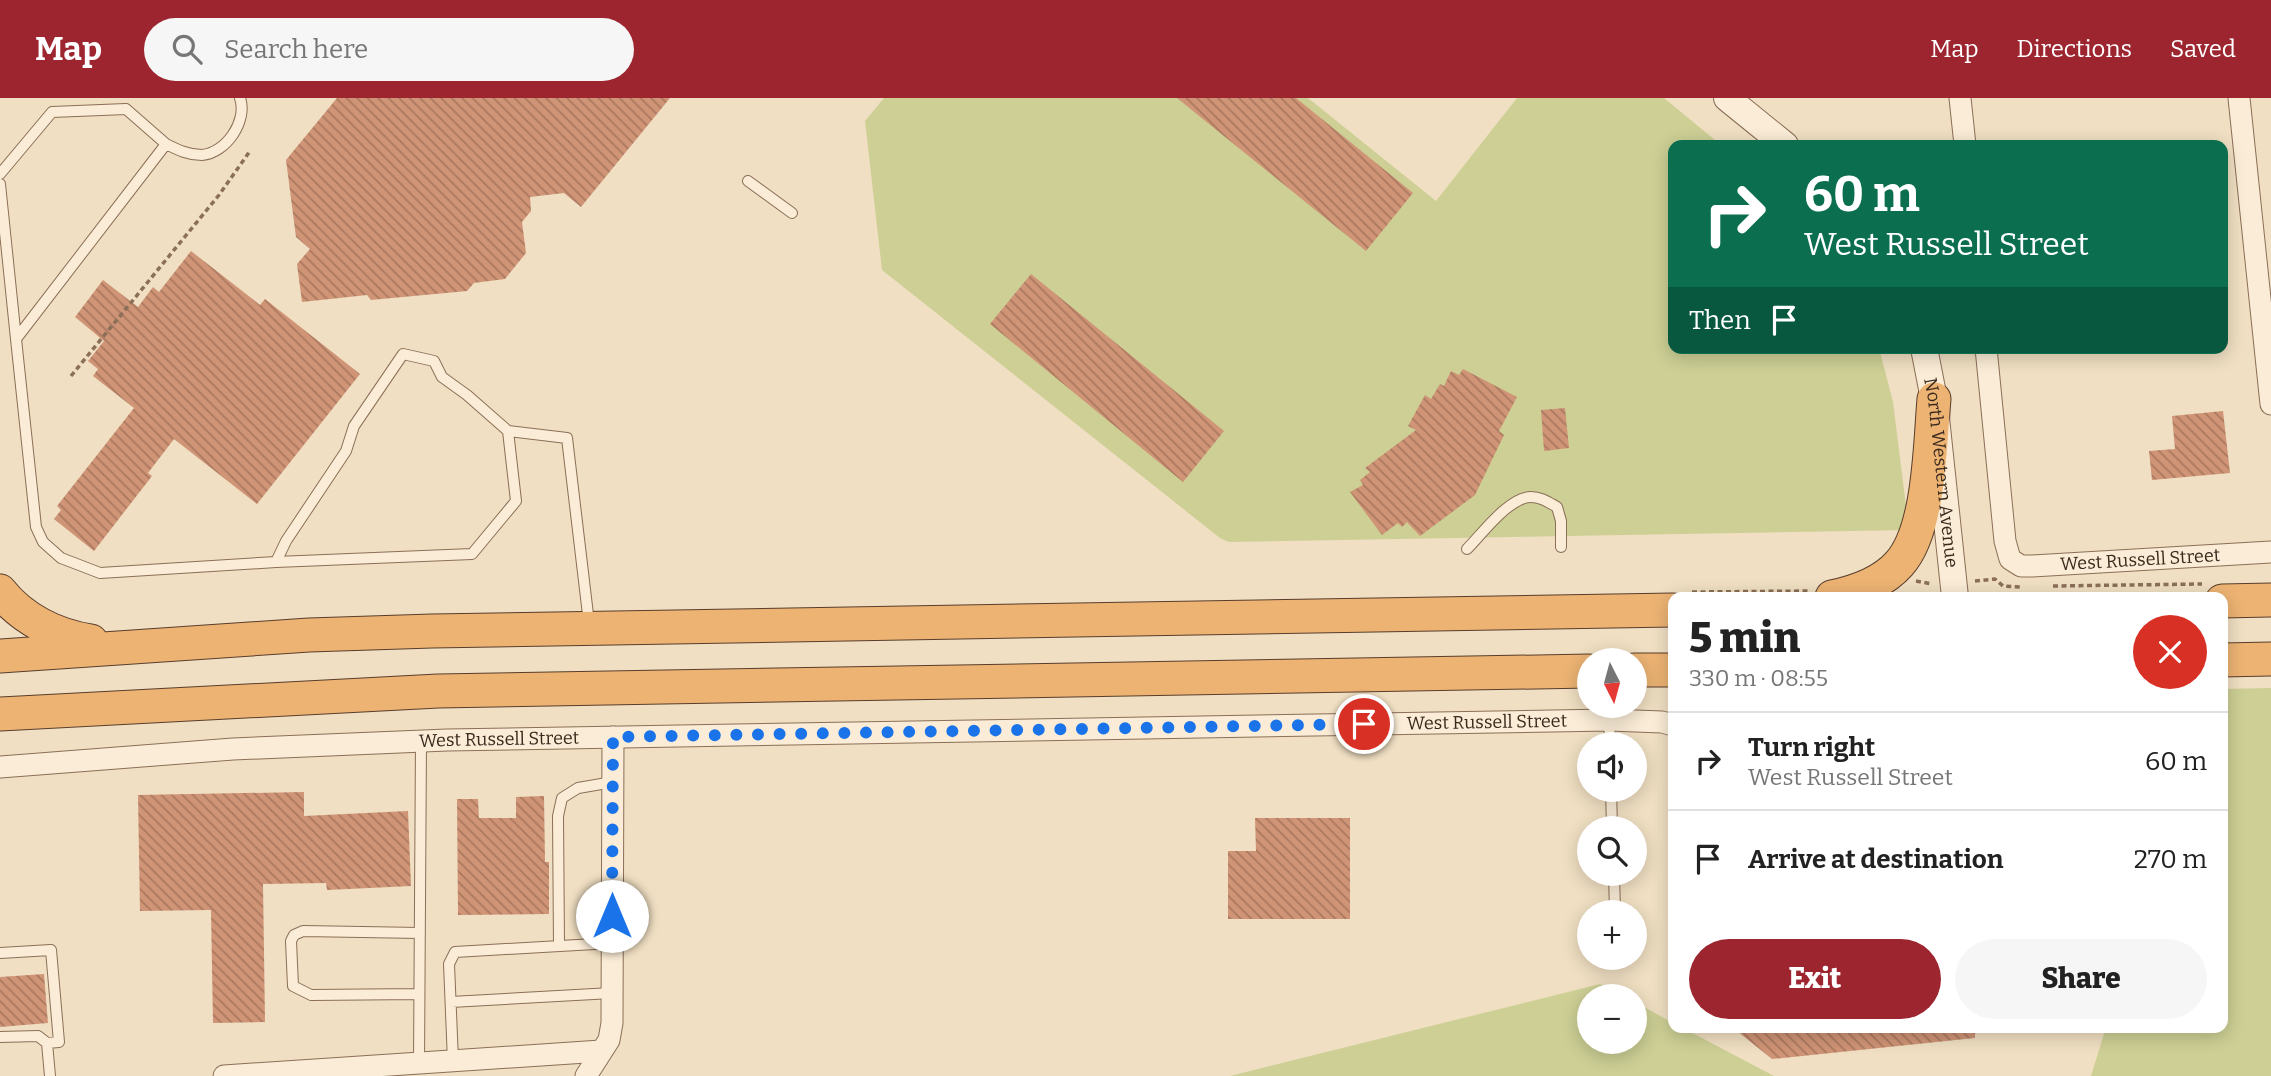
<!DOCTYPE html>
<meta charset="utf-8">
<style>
:root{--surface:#fff;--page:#f6f6f6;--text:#222;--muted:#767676;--line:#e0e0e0;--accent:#9d2530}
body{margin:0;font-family:Bitter,serif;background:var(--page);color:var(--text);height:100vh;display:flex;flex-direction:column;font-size:26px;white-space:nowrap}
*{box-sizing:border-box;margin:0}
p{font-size:23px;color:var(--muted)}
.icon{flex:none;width:38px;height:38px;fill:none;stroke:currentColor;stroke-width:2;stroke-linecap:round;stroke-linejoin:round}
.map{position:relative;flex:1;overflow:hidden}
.side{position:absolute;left:1668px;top:494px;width:560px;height:441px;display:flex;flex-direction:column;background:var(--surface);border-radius:14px;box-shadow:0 4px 18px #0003}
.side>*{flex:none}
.banner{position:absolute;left:1668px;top:42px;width:560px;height:214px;border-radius:14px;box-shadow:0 4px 18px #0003;background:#0b6e4f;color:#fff;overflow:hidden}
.needle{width:46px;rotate:174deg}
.fabs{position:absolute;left:1577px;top:550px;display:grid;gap:14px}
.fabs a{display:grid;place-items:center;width:70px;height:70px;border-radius:50%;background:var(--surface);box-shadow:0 4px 18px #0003;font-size:35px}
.pin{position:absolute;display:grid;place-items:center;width:60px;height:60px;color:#fff;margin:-30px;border:4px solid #fff;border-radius:50%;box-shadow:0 2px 7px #0007}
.me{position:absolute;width:77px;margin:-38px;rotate:0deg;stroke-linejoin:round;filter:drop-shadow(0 0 5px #0008)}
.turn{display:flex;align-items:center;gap:24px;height:147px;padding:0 21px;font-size:32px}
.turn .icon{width:91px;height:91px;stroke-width:2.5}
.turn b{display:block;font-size:49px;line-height:60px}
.then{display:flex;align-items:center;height:66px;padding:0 21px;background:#0003;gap:14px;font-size:26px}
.round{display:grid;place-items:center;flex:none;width:74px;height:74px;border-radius:37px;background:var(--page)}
.head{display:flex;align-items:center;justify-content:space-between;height:119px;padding:0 21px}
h1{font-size:42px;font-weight:800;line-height:52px}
.primary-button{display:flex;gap:14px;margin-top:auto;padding:14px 21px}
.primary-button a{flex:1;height:80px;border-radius:42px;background:var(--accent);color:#fff;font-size:28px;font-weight:800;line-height:80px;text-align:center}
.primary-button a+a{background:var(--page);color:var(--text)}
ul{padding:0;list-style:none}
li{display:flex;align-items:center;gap:21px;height:98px;padding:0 21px;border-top:2px solid var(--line)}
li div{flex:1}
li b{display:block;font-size:26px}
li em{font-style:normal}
header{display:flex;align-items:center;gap:42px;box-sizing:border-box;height:98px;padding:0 35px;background:var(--accent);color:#fff}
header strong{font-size:33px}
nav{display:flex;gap:38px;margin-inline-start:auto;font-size:24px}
.search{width:490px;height:63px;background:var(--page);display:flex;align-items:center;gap:18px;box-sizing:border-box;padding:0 24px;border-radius:38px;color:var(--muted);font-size:26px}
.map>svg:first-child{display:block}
.green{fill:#cdcf95}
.building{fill:url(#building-back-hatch)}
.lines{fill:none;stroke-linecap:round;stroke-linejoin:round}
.service-casing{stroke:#8b6f58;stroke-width:12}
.minor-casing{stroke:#8b6f58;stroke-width:23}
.tertiary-casing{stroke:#8b6f58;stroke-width:28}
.trunk-casing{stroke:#593d2d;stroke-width:35}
.path{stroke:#8b6f58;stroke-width:3.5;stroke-dasharray:5 3.5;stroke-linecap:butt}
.service{stroke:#faecd6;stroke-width:10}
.minor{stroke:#faecd6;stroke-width:21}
.tertiary{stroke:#faecd6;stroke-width:26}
.trunk{stroke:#ecb373;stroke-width:33}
.route{stroke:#1a73e8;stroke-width:12;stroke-dasharray:0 21.6}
.labels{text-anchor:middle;stroke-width:7;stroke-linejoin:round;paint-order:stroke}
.street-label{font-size:18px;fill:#3a291d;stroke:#f7e9d2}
</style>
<header>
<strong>Map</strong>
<div class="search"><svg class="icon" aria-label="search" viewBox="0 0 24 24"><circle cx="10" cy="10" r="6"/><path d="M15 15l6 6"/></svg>Search here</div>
<nav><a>Map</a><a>Directions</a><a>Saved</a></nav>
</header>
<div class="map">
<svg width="2271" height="978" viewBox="0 0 2271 978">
<defs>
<pattern id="building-back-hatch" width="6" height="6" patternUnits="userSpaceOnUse" patternTransform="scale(1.75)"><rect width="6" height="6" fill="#d09476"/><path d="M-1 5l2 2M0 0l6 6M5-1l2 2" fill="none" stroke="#aa7960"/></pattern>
</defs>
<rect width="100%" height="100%" fill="#f0dfc2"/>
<path class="green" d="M 884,0 L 1308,0 L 1436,103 L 1517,0 L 1664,0 L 1721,47 L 1673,47 L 1673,250 L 1879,250 L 1893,304 L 1909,432 L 1229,444 L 1220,440 L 882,172 L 865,23 Z
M 2271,590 L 2271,978 L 2091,978 L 2106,929 L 2222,929 L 2223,591 Z
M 1600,886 L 1622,898 L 1589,898 L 1589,943 L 1634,943 L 1635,904 L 1673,925 L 1673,929 L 1681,929 L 1774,978 L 1230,978 Z"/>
<path class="building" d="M 337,0 L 670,0 L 581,109 L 564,95 L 530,99 L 531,113 L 522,124 L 526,155 L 505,181 L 474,185 L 467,193 L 371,202 L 367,197 L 302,204 L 297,166 L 310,151 L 296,139 L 286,62 Z
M 1177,0 L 1296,0 L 1413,95 L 1366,153 Z
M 191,153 L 260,207 L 265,201 L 360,276 L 257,406 L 174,341 L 148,375 L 152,378 L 94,453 L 54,421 L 61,412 L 57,408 L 134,310 L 93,278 L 98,271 L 88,263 L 104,243 L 75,219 L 103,182 L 138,209 L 153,189 L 159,194 Z
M 1031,176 L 1224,333 L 1183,384 L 990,226 Z
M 1463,271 L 1517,299 L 1499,333 L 1504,337 L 1475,397 L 1420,438 L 1407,424 L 1402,429 L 1398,425 L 1382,437 L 1350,394 L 1363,387 L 1360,382 L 1370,374 L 1365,370 L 1416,332 L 1408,328 L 1425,297 L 1431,301 L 1440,286 L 1444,288 L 1451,273 L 1459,277 Z
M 1565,310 L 1569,350 L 1544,353 L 1541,312 Z
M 2223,313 L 2230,375 L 2152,382 L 2149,353 L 2175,351 L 2172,318 Z
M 304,694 L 304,718 L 408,713 L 411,788 L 327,792 L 326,785 L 263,786 L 265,924 L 213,925 L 211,812 L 140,813 L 138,697 Z
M 544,698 L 545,764 L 549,764 L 549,816 L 458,817 L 457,701 L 478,701 L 479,720 L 516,720 L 516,699 Z
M 1255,720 L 1350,720 L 1350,821 L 1228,821 L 1228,753 L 1256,753 Z
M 44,876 L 48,925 L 0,929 L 0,879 Z
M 1732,929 L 1975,929 L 1975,940 L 1772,961 Z"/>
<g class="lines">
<g class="service-casing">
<path id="service" d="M 240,0 C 248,23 226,55 202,57 C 188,57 178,52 166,46 L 16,241 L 36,429 L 43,444 L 61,460 L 100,475 L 276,464 L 286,443 L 346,353 L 354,328 L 403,256 L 434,263 L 442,279 L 467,297 L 508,333 L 516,403 L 472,456 L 276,464
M 0,76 L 52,14 L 126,11 L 166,46
M 748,83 L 792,115
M 0,86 L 16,241
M 508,333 L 567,340 L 589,525
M 1467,451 C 1482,436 1509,399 1531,399 C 1541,399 1548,404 1557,409 L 1561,423 L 1561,449
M 1609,622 L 1610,646
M 1611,691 L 1612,730
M 1614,775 L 1615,814
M 559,848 L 558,718 L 562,700 L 578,690 L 613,684
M 0,855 L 51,852 L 59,944 L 47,945 L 50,978
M 419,896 L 311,897 L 293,888 L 291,843 L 294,837 L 303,833 L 420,835
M 451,904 L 612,895
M 0,939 L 38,938 L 47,945
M 453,963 L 449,866 L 455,854 L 612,845
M 419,965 L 421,644"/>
</g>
<g class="minor-casing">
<g id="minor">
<path d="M 1960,0 L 1965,47"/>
<path d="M 2239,0 L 2271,306"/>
<path id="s1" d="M 1986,250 L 2005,443 L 2010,461 L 2021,468 L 2032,468 L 2271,454"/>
<path id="s2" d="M 0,669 L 233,651 L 447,642 L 1609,622 L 1662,624 L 1673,627"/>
<path d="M 224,978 L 601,953"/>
<path d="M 586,978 L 609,942 L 612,925 L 613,639"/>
</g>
</g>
<g class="tertiary-casing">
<g id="tertiary">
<path d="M 1727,0 L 1785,47"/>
<path id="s3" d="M 1924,250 L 1934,301 L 1955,499"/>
</g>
</g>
<g class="trunk-casing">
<path id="trunk" d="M 0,493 C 22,521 56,538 91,543
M 1832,499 C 1856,494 1882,485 1899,466 C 1930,432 1930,346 1934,301
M 2222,503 L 2271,502
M 0,558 L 309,537 L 432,533 L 1673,512
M 2222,562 L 2271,561
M 1634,572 L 1673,572
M 0,616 L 438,593 L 1589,573"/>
</g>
<path class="path" d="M 71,278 L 219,97 L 250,53
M 1916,483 L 1932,486
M 1975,483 L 1995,481 L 2003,488 L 2020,489
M 2053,488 L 2202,486
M 1692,494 L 1810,493"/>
<use href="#service" class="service"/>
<use href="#minor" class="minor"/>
<use href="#tertiary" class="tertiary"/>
<use href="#trunk" class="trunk"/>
</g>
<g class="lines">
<path class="route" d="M 612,818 L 613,639 L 1364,626"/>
</g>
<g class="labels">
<g class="street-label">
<text dy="6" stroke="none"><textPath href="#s3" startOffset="126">North Western Avenue</textPath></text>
<text dy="6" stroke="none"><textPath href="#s1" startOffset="345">West Russell Street</textPath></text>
<text dy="6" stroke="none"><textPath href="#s2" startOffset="1488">West Russell Street</textPath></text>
<text dy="6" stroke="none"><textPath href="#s2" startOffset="500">West Russell Street</textPath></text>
</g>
</g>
</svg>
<div class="fabs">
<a><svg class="needle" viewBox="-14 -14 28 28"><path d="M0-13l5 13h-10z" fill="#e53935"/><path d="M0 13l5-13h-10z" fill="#767676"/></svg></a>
<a><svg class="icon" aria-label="sound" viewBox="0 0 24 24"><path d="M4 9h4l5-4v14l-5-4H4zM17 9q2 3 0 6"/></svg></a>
<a><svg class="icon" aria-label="search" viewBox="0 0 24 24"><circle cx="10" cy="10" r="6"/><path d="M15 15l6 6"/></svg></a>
<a>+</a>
<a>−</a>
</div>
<div class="pin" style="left:1364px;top:626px;background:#d93025"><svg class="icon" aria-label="arrive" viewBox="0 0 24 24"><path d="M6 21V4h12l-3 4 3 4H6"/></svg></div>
<svg class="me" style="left:612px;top:818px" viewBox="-20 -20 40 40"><circle r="19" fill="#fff"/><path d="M0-13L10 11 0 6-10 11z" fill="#1a73e8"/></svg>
<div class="banner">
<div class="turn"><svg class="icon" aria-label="right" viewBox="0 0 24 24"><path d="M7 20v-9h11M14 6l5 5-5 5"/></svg><div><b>60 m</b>West Russell Street</div></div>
<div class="then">Then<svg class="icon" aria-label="arrive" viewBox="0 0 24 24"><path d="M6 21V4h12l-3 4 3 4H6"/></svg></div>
</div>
<section class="side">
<div class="head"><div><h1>5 min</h1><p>330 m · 08:55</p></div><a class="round" style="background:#d93025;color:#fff"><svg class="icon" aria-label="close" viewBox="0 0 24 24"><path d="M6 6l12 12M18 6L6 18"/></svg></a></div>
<ul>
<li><svg class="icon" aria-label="right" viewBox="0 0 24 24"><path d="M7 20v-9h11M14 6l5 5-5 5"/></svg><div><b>Turn right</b><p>West Russell Street</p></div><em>60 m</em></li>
<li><svg class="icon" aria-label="arrive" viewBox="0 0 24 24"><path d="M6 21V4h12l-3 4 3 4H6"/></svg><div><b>Arrive at destination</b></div><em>270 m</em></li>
</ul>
<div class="primary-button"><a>Exit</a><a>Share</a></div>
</section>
</div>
